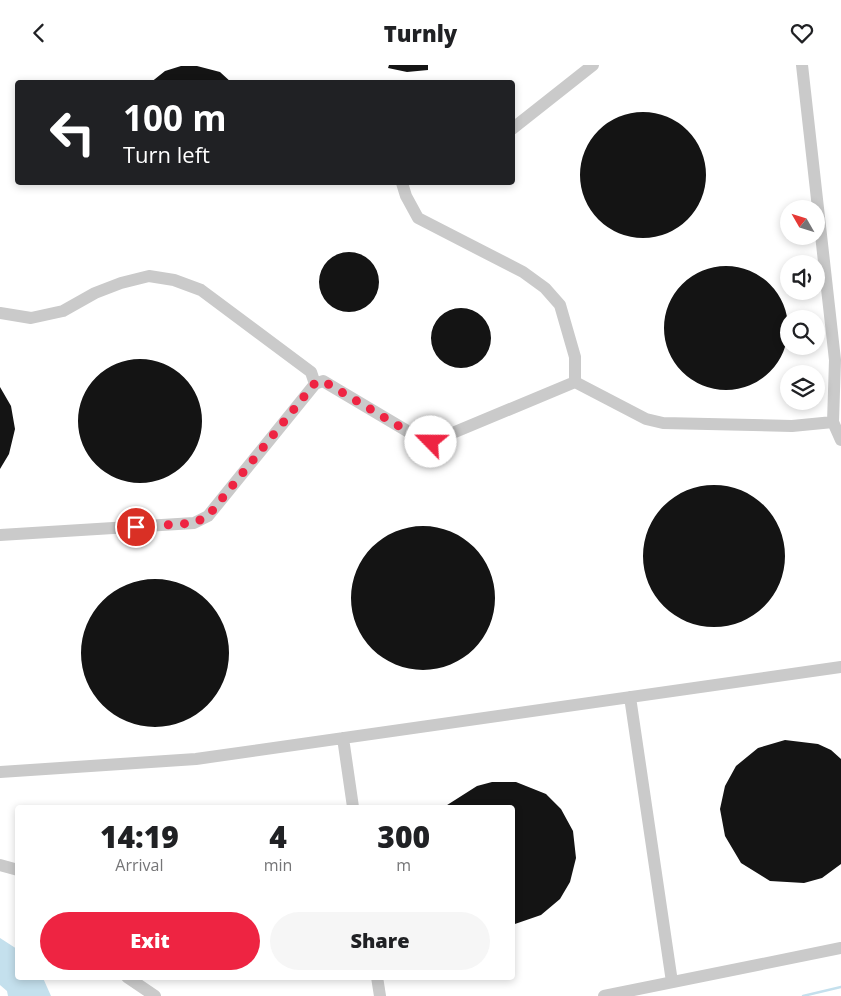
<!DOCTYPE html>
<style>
:root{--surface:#fff;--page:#f6f6f6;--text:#202124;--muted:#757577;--accent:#ee2442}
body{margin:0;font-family:"Open Sans",sans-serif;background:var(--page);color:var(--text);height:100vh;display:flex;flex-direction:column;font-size:19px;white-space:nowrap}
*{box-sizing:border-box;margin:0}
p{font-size:16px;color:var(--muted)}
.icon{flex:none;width:28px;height:28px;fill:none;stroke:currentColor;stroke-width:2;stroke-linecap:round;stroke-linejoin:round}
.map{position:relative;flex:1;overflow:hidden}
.sheet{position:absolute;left:15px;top:740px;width:500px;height:175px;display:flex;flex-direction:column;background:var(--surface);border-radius:5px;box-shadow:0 2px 8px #0003}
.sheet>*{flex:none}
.banner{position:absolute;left:15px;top:15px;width:500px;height:105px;border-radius:5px;box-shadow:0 2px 8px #0003;background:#202124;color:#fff;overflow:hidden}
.needle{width:32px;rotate:309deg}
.fabs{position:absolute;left:780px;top:135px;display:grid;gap:10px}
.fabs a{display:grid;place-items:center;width:45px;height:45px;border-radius:50%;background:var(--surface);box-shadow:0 2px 8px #0003;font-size:25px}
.pin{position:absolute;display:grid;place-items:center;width:42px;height:42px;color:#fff;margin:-21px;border:2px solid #fff;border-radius:50%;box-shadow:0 1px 5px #0007}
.me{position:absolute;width:55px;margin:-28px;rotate:293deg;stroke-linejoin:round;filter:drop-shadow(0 0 4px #0008)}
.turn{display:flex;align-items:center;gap:18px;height:105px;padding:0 25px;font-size:22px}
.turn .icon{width:65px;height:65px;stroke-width:2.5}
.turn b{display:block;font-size:35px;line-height:42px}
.eta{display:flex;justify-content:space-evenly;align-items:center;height:85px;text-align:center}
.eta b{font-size:30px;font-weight:800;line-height:35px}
.action{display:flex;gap:10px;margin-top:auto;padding:10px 25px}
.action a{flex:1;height:58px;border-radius:30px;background:var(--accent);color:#fff;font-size:20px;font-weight:800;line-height:58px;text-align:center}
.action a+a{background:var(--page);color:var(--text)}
header{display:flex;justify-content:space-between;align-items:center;height:65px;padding:0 25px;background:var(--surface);font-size:22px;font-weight:800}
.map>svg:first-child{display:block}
.water{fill:#c4e0ed}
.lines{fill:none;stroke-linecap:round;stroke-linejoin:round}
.stream{stroke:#c4e0ed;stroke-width:2.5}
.building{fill:#141414}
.minor{stroke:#cacaca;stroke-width:12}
.route{stroke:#ee2442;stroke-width:9;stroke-dasharray:0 16.2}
</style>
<header><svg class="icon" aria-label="back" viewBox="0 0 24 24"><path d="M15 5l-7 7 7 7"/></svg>Turnly<svg class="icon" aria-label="heart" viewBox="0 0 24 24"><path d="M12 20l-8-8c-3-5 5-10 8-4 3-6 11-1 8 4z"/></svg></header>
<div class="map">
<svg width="841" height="931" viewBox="0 0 841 931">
<rect width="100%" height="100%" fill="#fff"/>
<path class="water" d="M 0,873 L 17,884 L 18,912 L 43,913 L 51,931 L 8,931 L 7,926 L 0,920 Z"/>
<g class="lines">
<path class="stream" d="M 803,931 L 841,922"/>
</g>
<path class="building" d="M 389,0 L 428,0 L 428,5 L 407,7 L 388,3 Z
M 181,1 L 197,1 L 220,7 L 232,18 L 150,18 L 165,6 Z
M580 110a63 63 0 1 1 126 0a63 63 0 1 1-126 0Z
M319 217a30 30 0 1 1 60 0a30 30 0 1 1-60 0Z
M664 263a62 62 0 1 1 124 0a62 62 0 1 1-124 0Z
M431 273a30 30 0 1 1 60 0a30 30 0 1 1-60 0Z
M78 356a62 62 0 1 1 124 0a62 62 0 1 1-124 0Z
M 0,322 L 11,341 L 15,364 L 9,389 L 0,404 Z
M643 491a71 71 0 1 1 142 0a71 71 0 1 1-142 0Z
M351 533a72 72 0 1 1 144 0a72 72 0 1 1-144 0Z
M81 588a74 74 0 1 1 148 0a74 74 0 1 1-148 0Z
M 785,675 L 818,679 L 831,685 L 841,694 L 841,799 L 822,813 L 804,818 L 770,816 L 741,798 L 725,771 L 720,744 L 725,721 L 736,701 L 758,683 Z
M 492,717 L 516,717 L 546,729 L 561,744 L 573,766 L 576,793 L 570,817 L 560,834 L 541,850 L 512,860 L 512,742 L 444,742 L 477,721 Z"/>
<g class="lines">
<path class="minor" d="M 802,0 L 835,295 L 833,357 L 841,375
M 512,64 L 593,0
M 402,118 L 406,131 L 418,153 L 523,207 L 545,223 L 560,240 L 575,292 L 575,317
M 0,248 L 31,253 L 63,246 L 95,228 L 121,218 L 149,211 L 174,215 L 201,225 L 311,307 L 315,319
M 0,470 L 194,458 L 208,451 L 315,319 L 323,316 L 419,373 L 431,377 L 575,317 L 646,354 L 663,358 L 792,361 L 833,357
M 630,632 L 672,917
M 343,673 L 353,742
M 0,707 L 196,694 L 841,602
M 0,800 L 18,805
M 127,912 L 155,931
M 377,912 L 380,931
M 604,931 L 841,883"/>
</g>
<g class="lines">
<path class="route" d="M 136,462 L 194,458 L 208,451 L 315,318 L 323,316 L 419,373 L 431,377"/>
</g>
</svg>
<div class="fabs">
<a><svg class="needle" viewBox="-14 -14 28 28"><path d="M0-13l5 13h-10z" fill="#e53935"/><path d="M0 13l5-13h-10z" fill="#757577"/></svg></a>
<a><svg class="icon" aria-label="sound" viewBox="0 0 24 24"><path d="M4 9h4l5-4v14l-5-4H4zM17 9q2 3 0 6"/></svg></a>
<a><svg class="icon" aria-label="search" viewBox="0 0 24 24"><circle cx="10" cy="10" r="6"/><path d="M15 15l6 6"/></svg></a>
<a><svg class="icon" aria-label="layers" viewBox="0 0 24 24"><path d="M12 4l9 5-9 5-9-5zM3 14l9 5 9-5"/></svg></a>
</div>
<div class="pin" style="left:136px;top:462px;background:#d93025"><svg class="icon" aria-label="arrive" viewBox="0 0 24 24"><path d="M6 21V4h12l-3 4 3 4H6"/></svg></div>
<svg class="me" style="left:431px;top:377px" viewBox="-20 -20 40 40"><circle r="19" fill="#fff"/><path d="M0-13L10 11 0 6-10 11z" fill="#ee2442"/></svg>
<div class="banner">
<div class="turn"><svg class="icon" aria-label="left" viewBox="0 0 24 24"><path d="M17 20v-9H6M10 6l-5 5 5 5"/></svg><div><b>100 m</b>Turn left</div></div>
</div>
<section class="sheet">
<div class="eta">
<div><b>14:19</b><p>Arrival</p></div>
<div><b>4</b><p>min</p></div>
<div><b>300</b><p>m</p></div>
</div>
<div class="action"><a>Exit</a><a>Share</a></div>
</section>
</div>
